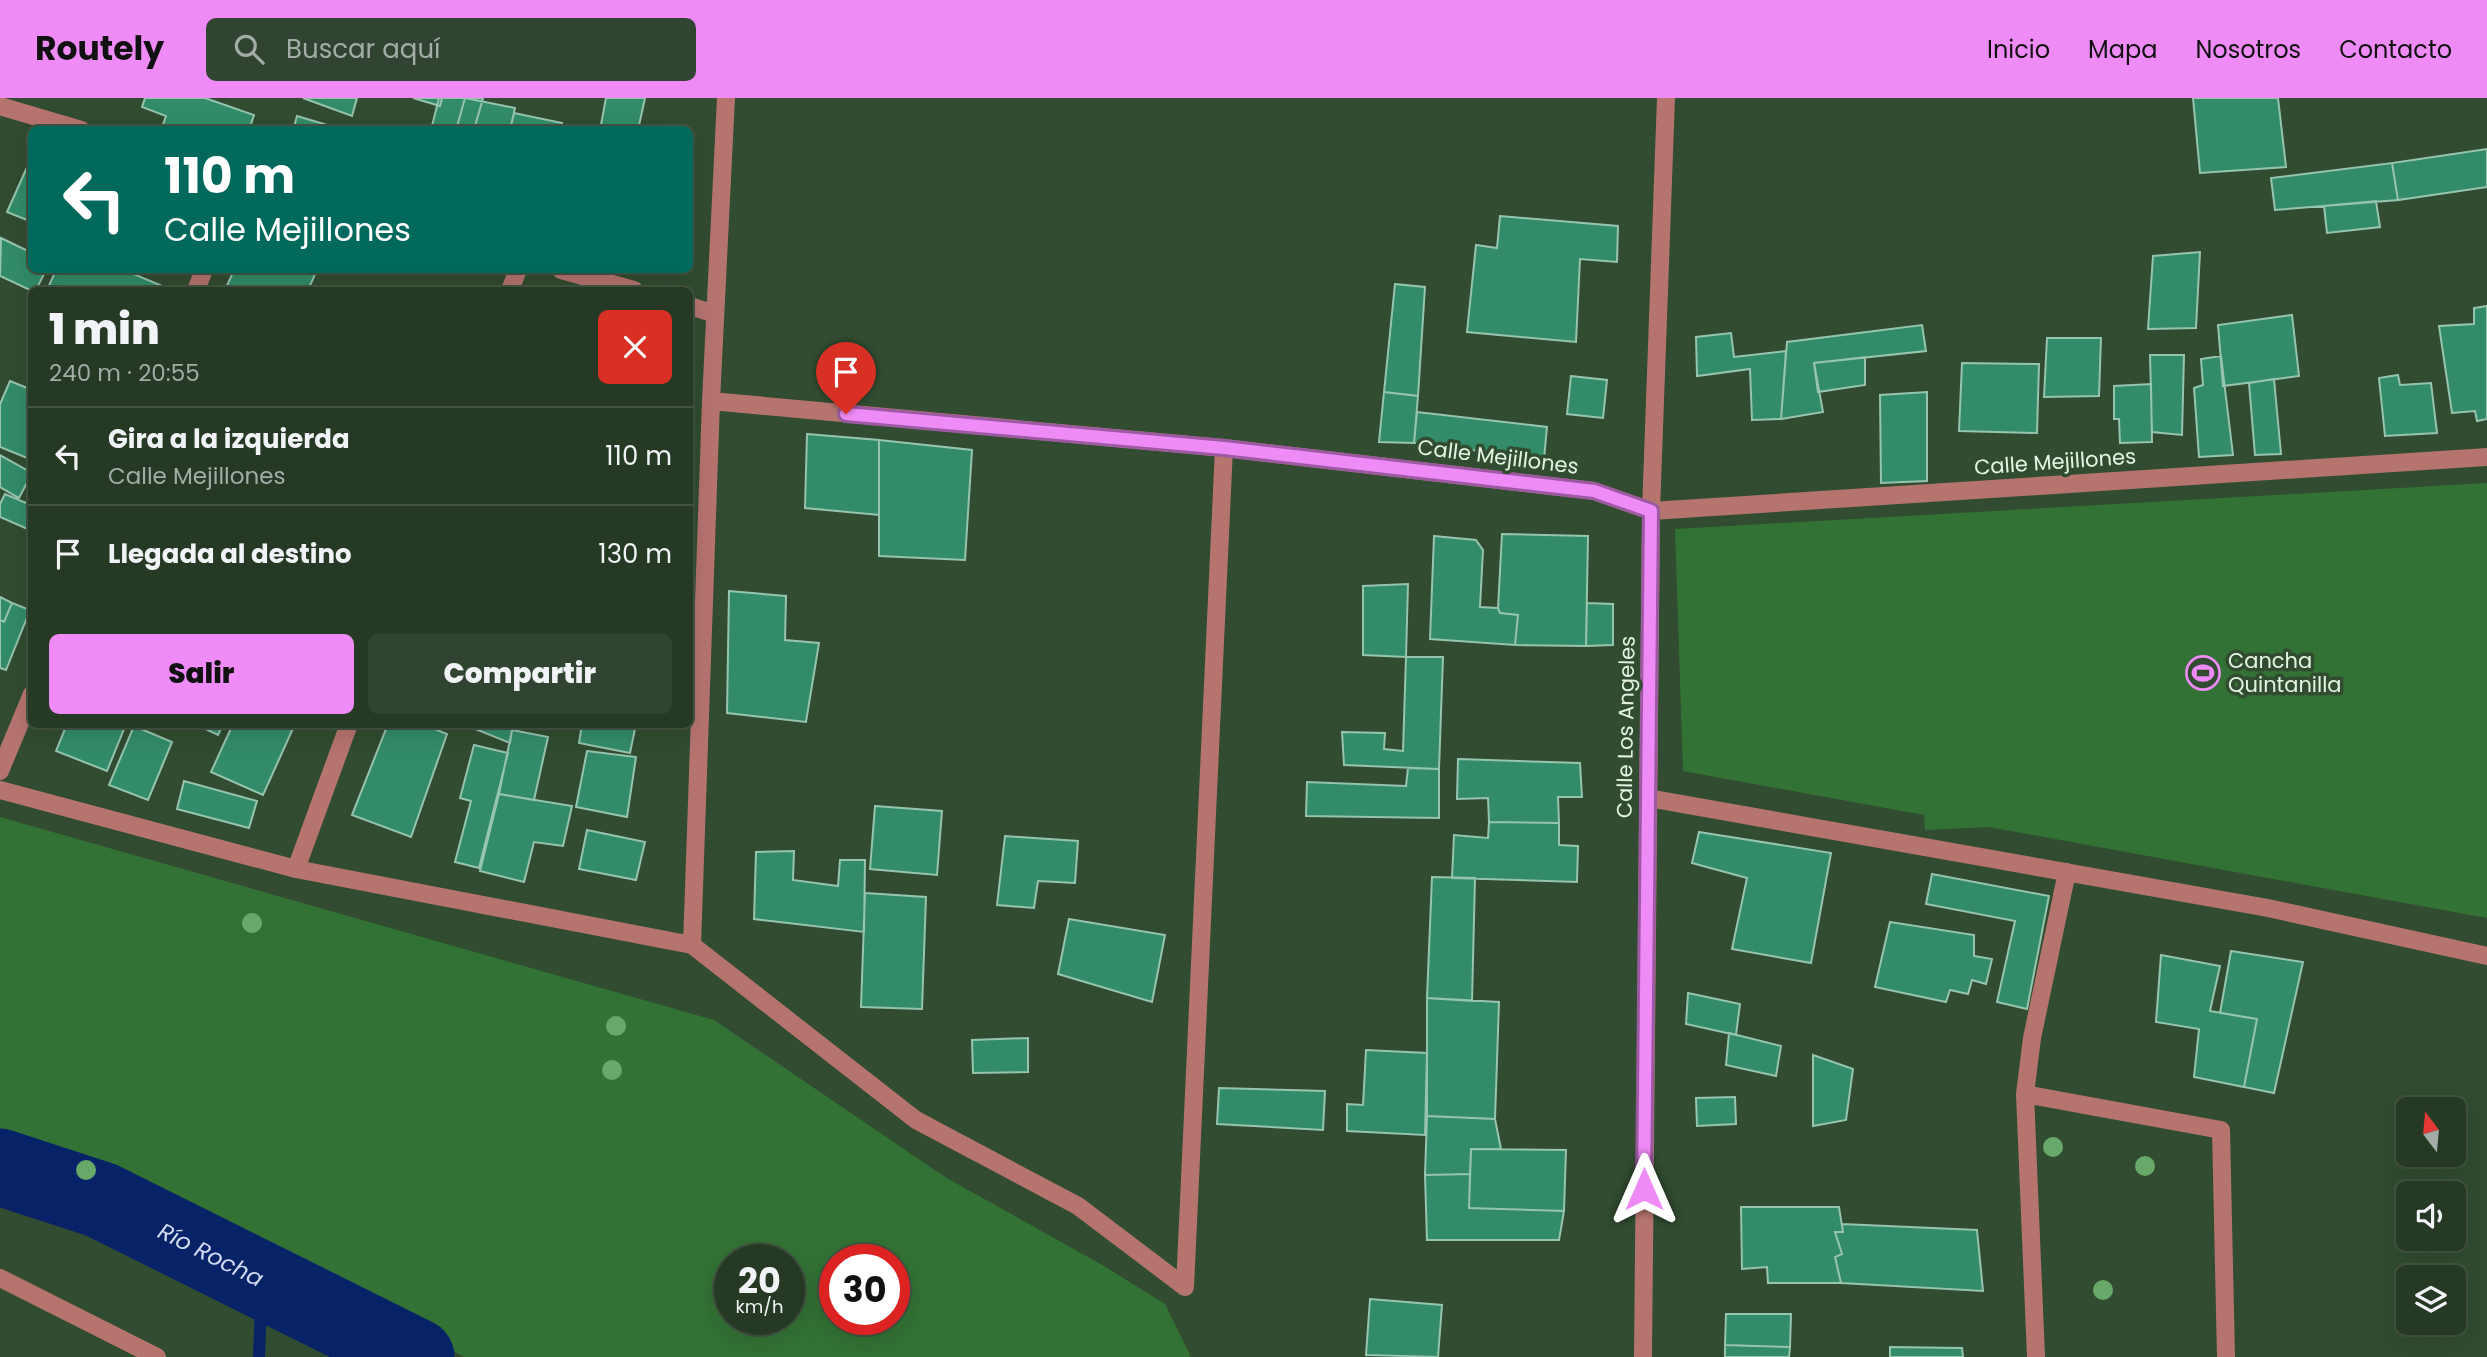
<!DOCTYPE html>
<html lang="es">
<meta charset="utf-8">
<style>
:root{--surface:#253924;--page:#314431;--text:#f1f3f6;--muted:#a3aca6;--line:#425341;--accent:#ef8bf7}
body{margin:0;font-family:Poppins,sans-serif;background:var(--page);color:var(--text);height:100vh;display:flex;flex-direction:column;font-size:26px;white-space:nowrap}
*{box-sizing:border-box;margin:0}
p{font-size:23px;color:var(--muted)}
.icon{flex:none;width:38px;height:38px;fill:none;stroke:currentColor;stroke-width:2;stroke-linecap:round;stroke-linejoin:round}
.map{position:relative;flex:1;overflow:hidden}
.panel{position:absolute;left:28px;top:189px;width:665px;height:441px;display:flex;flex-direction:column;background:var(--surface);border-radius:10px;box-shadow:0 7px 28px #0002,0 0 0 2px var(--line)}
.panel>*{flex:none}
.guide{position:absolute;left:28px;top:28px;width:665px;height:147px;border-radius:10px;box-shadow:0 7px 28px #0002,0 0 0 2px var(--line);background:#00695c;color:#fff;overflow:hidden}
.needle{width:46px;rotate:344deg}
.controls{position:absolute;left:2396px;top:999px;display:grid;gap:14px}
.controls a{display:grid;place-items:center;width:70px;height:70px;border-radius:10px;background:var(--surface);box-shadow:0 7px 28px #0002,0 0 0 2px var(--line);font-size:35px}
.speed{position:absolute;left:714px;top:1146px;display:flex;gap:14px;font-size:35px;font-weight:700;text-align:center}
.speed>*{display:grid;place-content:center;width:91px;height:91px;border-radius:50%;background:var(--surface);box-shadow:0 7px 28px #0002,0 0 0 2px var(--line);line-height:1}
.speed small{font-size:18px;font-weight:400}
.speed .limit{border:10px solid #d22;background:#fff;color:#111}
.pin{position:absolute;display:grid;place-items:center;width:60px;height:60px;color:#fff;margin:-72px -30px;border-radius:50% 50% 50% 0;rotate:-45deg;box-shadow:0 0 7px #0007}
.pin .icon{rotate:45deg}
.me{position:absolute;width:77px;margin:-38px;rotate:0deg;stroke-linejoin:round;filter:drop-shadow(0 0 5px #0008)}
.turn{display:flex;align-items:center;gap:24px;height:147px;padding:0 21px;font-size:32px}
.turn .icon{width:91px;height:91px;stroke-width:2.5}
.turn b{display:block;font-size:49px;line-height:60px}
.round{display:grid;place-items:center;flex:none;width:74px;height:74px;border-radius:10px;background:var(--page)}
.headline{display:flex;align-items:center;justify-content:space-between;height:119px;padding:0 21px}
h1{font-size:42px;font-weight:800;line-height:52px}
.primary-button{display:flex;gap:14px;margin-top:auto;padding:14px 21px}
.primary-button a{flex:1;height:80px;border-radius:10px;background:var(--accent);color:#111;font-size:28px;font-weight:800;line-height:80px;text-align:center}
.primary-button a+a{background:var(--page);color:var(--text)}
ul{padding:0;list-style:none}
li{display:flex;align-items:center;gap:21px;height:98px;padding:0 21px;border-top:2px solid var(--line)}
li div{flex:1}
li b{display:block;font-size:26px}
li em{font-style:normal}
header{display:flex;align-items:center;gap:42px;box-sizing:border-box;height:98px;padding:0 35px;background:var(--accent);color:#111}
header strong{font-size:33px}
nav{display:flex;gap:38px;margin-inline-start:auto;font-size:24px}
.search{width:490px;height:63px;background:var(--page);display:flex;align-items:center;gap:18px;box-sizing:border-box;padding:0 24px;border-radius:10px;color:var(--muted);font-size:26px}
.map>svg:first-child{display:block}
.green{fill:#337235;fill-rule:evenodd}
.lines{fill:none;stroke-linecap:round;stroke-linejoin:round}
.stream{stroke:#082268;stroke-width:12}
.river{stroke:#082268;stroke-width:77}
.building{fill:#328c69;stroke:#97c4af;stroke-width:2}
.minor{stroke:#b6746f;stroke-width:18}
.tree{fill:#68a868}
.route-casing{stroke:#9b5aa1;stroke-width:18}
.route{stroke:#ef8bf7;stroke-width:12}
.labels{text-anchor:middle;stroke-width:7;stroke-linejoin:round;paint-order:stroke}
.street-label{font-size:21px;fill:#e4f4e3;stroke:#314c30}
.poi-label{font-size:21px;fill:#e4f4e3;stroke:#314c30;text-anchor:start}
.water-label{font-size:23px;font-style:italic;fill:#d0dbf0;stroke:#314c30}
</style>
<header>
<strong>Routely</strong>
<div class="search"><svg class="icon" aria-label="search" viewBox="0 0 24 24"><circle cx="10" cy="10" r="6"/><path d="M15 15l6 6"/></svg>Buscar aquí</div>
<nav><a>Inicio</a><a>Mapa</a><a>Nosotros</a><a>Contacto</a></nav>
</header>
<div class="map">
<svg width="2487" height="1259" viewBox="0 0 2487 1259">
<rect width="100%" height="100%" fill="#314c30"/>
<path class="green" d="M 2487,385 L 2487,820 L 1989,729 L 1925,732 L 1924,717 L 1683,673 L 1675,431 Z
M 0,719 L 714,922 L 945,1079 L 1104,1168 L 1165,1206 L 1191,1259 L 465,1259 L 158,1105 L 0,1045 ZM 730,1162 L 789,1162 L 789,1222 L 730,1222 ZM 835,1162 L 894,1162 L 894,1222 L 835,1222 Z"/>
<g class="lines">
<path class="stream" d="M 259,1259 L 262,1182"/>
<path class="river" id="s1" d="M 0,1069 L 101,1102 L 416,1259"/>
</g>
<path class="building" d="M 145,0 L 205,0 L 254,17 L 249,32 L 207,32 L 200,29 L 199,32 L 161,32 L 166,18 L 142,9 Z
M 303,0 L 357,0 L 352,18 Z
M 413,0 L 442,0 L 440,8 Z
M 439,0 L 483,0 L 474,32 L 431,32 Z
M 465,0 L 515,10 L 510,32 L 456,32 Z
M 606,0 L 645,0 L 638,32 L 600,32 Z
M 2193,0 L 2278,0 L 2286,69 L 2200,75 Z
M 514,15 L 562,25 L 560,32 L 510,32 Z
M 297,18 L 344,32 L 293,32 Z
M 2487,51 L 2487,89 L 2398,102 L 2392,65 Z
M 32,58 L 32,124 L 7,114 Z
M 2392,65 L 2398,102 L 2275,112 L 2271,80 Z
M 2376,103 L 2380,129 L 2327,135 L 2324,108 Z
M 1500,118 L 1618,128 L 1617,164 L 1580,161 L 1576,244 L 1467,234 L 1476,147 L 1497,150 Z
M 1,140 L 32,155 L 32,172 L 46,172 L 36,192 L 32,193 L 0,178 Z
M 2200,154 L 2196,230 L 2148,231 L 2153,158 Z
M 56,172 L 124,172 L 160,187 L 158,192 L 47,192 Z
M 234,172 L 317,172 L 308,192 L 225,192 Z
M 1395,186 L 1425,189 L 1418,298 L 1384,294 Z
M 2487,208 L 2487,321 L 2477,323 L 2475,313 L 2452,315 L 2439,228 L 2474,226 L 2474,210 Z
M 2292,217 L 2299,278 L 2223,288 L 2218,227 Z
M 1922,227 L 1926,253 L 1814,265 L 1823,314 L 1781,321 L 1787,244 Z
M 1731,235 L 1734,259 L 1786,253 L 1781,321 L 1752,322 L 1750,271 L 1697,278 L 1696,239 Z
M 2047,240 L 2101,240 L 2099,298 L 2044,299 Z
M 2150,257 L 2184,257 L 2182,337 L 2152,334 Z
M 2221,258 L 2233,357 L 2199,359 L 2194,290 L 2203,287 L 2201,261 Z
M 1865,259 L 1865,287 L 1818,294 L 1814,265 Z
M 1962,265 L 2039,266 L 2037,335 L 1959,333 Z
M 2398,277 L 2400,287 L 2431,285 L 2437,335 L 2385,338 L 2379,280 Z
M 1571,278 L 1607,282 L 1603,320 L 1567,316 Z
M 2274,281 L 2281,356 L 2255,357 L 2249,285 Z
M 10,283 L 32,292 L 32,362 L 0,349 L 0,306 Z
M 2151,286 L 2152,344 L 2120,345 L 2119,321 L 2114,321 L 2114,288 Z
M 1384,294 L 1418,298 L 1414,345 L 1379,344 Z
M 1927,294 L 1927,383 L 1881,385 L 1880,297 Z
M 1417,314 L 1547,329 L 1544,361 L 1414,345 Z
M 807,336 L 879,342 L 879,417 L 805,410 Z
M 879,342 L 972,352 L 965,462 L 879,458 Z
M 0,357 L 32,375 L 19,400 L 0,389 Z
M 32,393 L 32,433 L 0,419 L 0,406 L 5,396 L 26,405 Z
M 1502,436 L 1588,438 L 1586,548 L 1515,547 L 1518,517 L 1500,515 L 1498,510 Z
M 1434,438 L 1476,442 L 1483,452 L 1480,509 L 1498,510 L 1500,515 L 1518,517 L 1515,547 L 1430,541 Z
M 1408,486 L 1406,559 L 1363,557 L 1363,488 Z
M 729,493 L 786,498 L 785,542 L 819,545 L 806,624 L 727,615 Z
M 0,499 L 12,505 L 4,524 L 0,522 Z
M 12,505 L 30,512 L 6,572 L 0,570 L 0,522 L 4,524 Z
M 1587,505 L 1613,506 L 1613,547 L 1586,548 Z
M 1406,559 L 1443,559 L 1439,671 L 1344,667 L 1342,634 L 1385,635 L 1384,651 L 1403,653 Z
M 67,626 L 126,626 L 107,673 L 56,653 Z
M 195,626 L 223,626 L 218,637 Z
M 233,626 L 295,626 L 263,697 L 211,674 Z
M 388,626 L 423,626 L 447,636 L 411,739 L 352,717 Z
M 463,626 L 513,626 L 510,645 Z
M 582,626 L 636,626 L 630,655 L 579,645 Z
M 134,628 L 172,644 L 148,702 L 109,687 Z
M 512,632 L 548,639 L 534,702 L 499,696 Z
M 474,647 L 508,655 L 479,770 L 455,764 L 471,703 L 460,700 Z
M 587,653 L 636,659 L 627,719 L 576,709 Z
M 1458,661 L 1580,665 L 1582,699 L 1558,699 L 1559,725 L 1489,724 L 1488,700 L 1457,701 Z
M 1408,670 L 1439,671 L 1439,720 L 1306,718 L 1307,684 L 1406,688 Z
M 184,683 L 257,703 L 249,730 L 177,711 Z
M 499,696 L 572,708 L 563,748 L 534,744 L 524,784 L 480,773 Z
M 875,708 L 942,713 L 937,777 L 870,771 Z
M 1489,724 L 1559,725 L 1559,747 L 1578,748 L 1577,784 L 1452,780 L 1454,737 L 1488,740 Z
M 587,732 L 645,744 L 636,782 L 579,771 Z
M 1699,734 L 1831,755 L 1811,865 L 1732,851 L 1747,780 L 1692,765 Z
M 1005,738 L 1078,743 L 1075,785 L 1038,783 L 1034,810 L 997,807 Z
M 794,753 L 793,782 L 838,788 L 840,762 L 865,762 L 864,834 L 754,821 L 756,754 Z
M 1932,776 L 2049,798 L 2027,911 L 1997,904 L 2015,823 L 1926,806 Z
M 1432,779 L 1475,780 L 1472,903 L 1427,900 Z
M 865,795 L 926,799 L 922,911 L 861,909 Z
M 1069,821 L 1165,837 L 1152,904 L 1058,876 Z
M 1890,824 L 1974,837 L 1974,858 L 1992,861 L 1986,886 L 1972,882 L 1968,896 L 1950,892 L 1946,904 L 1875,889 Z
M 2231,853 L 2303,864 L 2274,995 L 2244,989 L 2257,921 L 2220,915 Z
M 2161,857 L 2220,868 L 2210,913 L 2257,921 L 2244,989 L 2194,979 L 2199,931 L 2156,924 Z
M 1688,895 L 1740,906 L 1736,937 L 1686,926 Z
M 1427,900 L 1499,904 L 1495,1021 L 1427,1018 Z
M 1729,935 L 1781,948 L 1776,978 L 1726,967 Z
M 1028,940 L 1028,974 L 973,975 L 972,942 Z
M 1366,952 L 1427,955 L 1425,1037 L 1347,1033 L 1347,1006 L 1363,1007 Z
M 1813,957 L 1853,971 L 1846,1022 L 1813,1028 Z
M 1219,990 L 1325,993 L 1323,1032 L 1217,1026 Z
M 1735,999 L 1736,1026 L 1697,1028 L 1696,1000 Z
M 1427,1018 L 1495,1021 L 1501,1051 L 1471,1051 L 1470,1076 L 1425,1077 Z
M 1471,1051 L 1566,1052 L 1564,1113 L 1469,1110 Z
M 1470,1076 L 1469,1110 L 1564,1113 L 1559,1142 L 1427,1142 L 1425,1077 Z
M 1741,1109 L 1839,1109 L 1843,1134 L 1835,1134 L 1842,1156 L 1835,1159 L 1841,1185 L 1768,1185 L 1767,1169 L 1742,1171 Z
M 1842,1126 L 1977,1132 L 1983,1193 L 1841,1185 L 1835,1159 L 1842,1156 L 1835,1134 L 1843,1134 Z
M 1370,1201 L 1442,1207 L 1438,1259 L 1366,1257 Z
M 1726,1216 L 1791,1216 L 1790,1249 L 1725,1247 Z
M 1725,1247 L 1790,1249 L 1789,1259 L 1725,1259 Z
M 1890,1249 L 1962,1250 L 1963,1259 L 1890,1259 Z"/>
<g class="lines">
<path class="minor" d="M 0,8 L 81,32
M 561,172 L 634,192
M 196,192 L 204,172
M 510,192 L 518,172
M 690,208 L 715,216
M 711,303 L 1224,350 L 1594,393 L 1651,413 L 2487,359
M 0,673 L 32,596
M 0,692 L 296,771 L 692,847 L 916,1022 L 1078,1108 L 1185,1189
M 1648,700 L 2268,810 L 2487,858
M 296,771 L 349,626
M 692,847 L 711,303 L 726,0
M 2025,996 L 2221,1032 L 2226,1259
M 0,1180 L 157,1259
M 1185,1189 L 1224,350
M 1643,1259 L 1651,413 L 1666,0
M 2036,1259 L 2025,996 L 2032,940 L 2067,774"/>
</g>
<g class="tree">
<circle cx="252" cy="825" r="10"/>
<circle cx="616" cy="928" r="10"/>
<circle cx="612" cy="972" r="10"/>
<circle cx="2053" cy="1049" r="10"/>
<circle cx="2145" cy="1068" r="10"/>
<circle cx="86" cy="1072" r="10"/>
<circle cx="2103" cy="1192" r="10"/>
</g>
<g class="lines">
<g class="route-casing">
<path id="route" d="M 846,316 L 1224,350 L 1594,393 L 1651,413 L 1644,1091"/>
</g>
<use href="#route" class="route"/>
</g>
<defs>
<g id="stadium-ring" transform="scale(1.75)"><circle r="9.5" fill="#314c30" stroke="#ef8bf7" stroke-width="1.5"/><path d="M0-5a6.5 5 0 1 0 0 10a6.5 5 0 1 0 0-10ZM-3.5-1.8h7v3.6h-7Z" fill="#ef8bf7"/></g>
</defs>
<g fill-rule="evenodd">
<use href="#stadium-ring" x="2203" y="575"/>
</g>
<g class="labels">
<g class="street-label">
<text transform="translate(1498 359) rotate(7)" y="7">Calle Mejillones</text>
<text transform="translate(2055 364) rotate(-4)" y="7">Calle Mejillones</text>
<text transform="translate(1626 629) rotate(-89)" y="7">Calle Los Angeles</text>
</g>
<g class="poi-label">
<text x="2228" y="570">Cancha<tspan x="2228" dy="24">Quintanilla</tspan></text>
</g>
<g class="water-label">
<text dy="8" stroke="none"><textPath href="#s1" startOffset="229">Río Rocha</textPath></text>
</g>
</g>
</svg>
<div class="controls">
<a><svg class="needle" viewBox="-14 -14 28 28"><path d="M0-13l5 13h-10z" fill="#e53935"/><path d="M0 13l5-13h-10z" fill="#a3aca6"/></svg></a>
<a><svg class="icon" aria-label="sound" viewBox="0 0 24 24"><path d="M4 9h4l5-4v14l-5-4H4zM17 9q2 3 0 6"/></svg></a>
<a><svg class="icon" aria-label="layers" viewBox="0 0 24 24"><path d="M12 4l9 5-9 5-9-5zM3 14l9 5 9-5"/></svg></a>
</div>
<div class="speed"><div>20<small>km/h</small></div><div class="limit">30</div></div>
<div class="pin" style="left:846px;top:316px;background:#d93025"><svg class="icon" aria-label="arrive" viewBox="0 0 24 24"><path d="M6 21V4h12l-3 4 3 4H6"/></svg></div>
<svg class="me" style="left:1644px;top:1091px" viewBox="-20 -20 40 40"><path d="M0-17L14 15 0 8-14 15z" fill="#ef8bf7" stroke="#fff" stroke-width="4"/></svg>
<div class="guide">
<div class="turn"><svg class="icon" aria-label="left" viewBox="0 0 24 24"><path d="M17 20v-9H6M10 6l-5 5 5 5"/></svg><div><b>110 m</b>Calle Mejillones</div></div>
</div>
<section class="panel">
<div class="headline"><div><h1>1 min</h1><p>240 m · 20:55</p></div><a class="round" style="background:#d93025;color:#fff"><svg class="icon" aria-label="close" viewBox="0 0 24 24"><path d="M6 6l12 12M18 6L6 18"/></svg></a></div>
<ul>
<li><svg class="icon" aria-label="left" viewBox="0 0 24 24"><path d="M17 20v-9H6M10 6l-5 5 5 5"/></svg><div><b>Gira a la izquierda</b><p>Calle Mejillones</p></div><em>110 m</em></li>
<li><svg class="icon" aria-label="arrive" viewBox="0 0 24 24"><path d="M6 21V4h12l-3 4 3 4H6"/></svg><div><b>Llegada al destino</b></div><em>130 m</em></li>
</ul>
<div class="primary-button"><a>Salir</a><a>Compartir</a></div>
</section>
</div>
